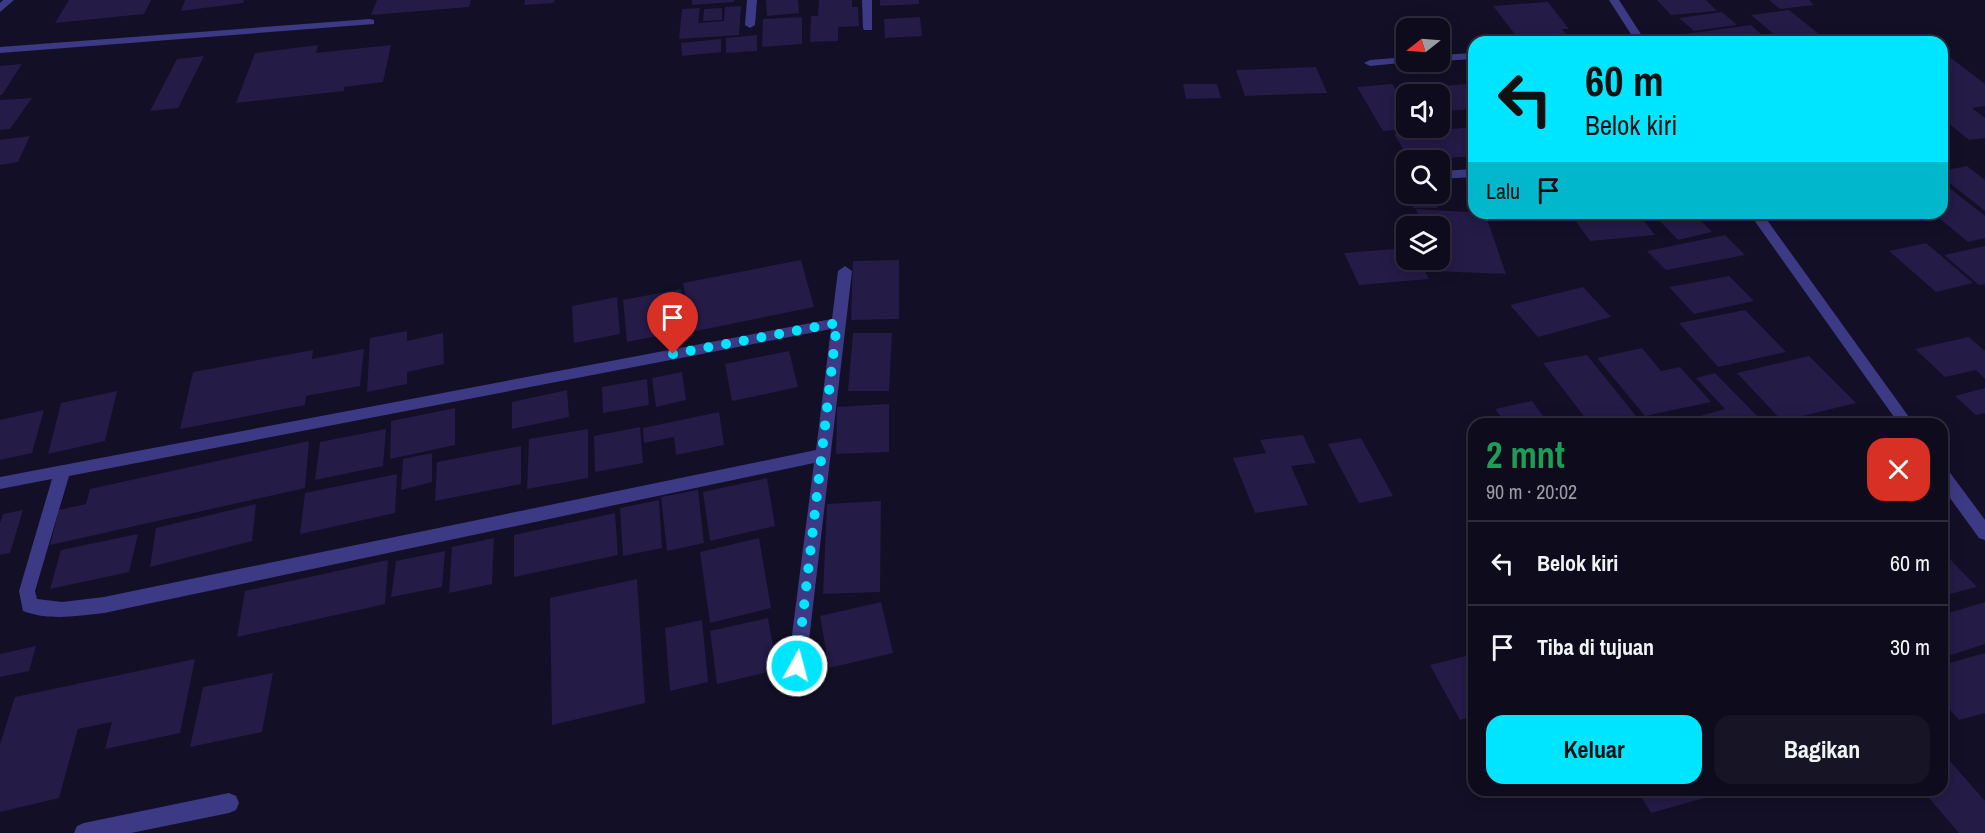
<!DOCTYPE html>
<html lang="id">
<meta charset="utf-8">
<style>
:root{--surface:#0e0b1c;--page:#171425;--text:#f1f3f6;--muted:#9b9ba3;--line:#2e2b3b;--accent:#00e5ff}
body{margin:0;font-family:"Archivo Narrow",sans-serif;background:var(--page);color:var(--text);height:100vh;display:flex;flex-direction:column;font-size:22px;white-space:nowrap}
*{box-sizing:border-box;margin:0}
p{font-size:20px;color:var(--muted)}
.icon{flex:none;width:33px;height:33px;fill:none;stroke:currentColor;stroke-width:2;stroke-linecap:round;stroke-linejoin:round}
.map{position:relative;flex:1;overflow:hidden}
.drawer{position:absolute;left:1468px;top:418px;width:480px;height:378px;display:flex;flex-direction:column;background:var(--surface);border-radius:18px;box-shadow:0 3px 15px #0003,0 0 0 2px var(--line)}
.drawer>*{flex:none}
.top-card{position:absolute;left:1468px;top:36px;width:480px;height:183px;border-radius:18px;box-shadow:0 3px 15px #0003,0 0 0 2px var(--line);background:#00e5ff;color:#111;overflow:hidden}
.needle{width:39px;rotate:253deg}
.buttons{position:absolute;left:1396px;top:18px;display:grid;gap:12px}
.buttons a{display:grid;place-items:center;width:54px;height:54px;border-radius:12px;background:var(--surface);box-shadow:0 3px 15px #0003,0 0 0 2px var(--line);font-size:30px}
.pin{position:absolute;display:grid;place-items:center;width:51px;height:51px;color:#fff;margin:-62px -26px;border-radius:50% 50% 50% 0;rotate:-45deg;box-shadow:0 0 6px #0007}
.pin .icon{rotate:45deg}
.me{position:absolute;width:66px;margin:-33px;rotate:7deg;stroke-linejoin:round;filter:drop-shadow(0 0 4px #0008)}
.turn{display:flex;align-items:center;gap:21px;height:126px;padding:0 18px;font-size:27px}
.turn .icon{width:78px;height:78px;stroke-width:2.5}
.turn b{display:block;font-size:42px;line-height:51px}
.then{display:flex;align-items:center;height:57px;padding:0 18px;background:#0003;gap:12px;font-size:22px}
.round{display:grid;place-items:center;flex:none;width:63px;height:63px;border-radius:18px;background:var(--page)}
.head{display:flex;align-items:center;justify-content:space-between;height:102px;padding:0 18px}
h1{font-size:36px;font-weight:700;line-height:45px;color:#1e9e55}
.action{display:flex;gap:12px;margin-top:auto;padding:12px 18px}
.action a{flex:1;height:69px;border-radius:18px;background:var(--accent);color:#111;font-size:24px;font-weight:700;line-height:69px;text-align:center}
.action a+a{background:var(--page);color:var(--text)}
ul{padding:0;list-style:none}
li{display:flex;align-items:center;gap:18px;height:84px;padding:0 18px;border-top:2px solid var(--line)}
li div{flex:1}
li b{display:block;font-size:22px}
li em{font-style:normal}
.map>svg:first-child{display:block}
.building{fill:#241b47}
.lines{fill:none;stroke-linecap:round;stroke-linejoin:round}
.minor{fill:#3d3a85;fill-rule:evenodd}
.route{stroke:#00e5ff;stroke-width:10;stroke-dasharray:0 18}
</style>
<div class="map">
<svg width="1985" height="833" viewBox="0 0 1985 833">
<rect width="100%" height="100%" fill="#130f26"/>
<path class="building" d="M 69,0 L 151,0 L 144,14 L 55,23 Z
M 185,0 L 244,0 L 243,3 L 181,11 Z
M 377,0 L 471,0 L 469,7 L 371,15 Z
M 525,0 L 555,0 L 554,3 L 524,5 Z
M 692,0 L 734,0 L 734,2 L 692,5 Z
M 766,0 L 798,0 L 799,13 L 767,16 Z
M 819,0 L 852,0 L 852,7 L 858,7 L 859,26 L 838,27 L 838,41 L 810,42 L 811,16 L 818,16 Z
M 880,0 L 919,0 L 919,4 L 880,6 Z
M 1657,0 L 1706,0 L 1717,11 L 1671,15 Z
M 1769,0 L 1809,0 L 1814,5 L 1780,9 Z
M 1548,2 L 1569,29 L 1562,29 L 1571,41 L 1521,42 L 1493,6 Z
M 741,6 L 739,35 L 679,39 L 682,9 L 700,8 L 698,23 L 724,21 L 725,7 Z
M 722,8 L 722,20 L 703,21 L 704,9 Z
M 1789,10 L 1829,42 L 1783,42 L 1751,15 Z
M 1722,12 L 1737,25 L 1694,31 L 1679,18 Z
M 802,17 L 802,44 L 762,47 L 763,19 Z
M 920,17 L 922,36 L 885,38 L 884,19 Z
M 1751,25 L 1770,42 L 1668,42 L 1663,37 Z
M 757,35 L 757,51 L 726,53 L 726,38 Z
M 721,39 L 721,52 L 682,56 L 681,43 Z
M 318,45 L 316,53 L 391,45 L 383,82 L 344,87 L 344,91 L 236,103 L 255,53 Z
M 1942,51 L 1985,84 L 1985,106 L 1972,108 L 1985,118 L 1985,138 L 1969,140 L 1942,118 Z
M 204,56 L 178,108 L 150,111 L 177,59 Z
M 22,64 L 2,95 L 0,95 L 0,66 Z
M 1316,67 L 1327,93 L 1245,96 L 1236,70 Z
M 1183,84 L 1217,84 L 1221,98 L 1186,99 Z
M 1392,84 L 1407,104 L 1407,129 L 1383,131 L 1357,87 Z
M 1469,84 L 1474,91 L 1474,109 L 1441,111 L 1440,94 L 1430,94 L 1425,87 Z
M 32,98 L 10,129 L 0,130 L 0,100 Z
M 1474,127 L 1474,156 L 1425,160 L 1410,160 L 1394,134 Z
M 30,136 L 18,162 L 0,165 L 0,140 Z
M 1967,166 L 1985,180 L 1985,211 L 1942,177 L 1942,171 Z
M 1942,182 L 1985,216 L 1985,238 L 1968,242 L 1933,213 L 1942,213 Z
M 1408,194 L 1432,194 L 1438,208 L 1413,208 Z
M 1416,209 L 1485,213 L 1506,274 L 1433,271 L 1430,260 L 1440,260 L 1440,226 L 1421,226 Z
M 1570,213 L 1638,213 L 1655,235 L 1590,241 Z
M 1678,213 L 1693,213 L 1712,232 L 1678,240 L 1656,217 Z
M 1793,213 L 1837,213 L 1837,214 L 1802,221 Z
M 1725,235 L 1745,255 L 1666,270 L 1647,251 Z
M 1926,243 L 1973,283 L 1936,292 L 1889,251 Z
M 1985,246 L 1985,284 L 1979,285 L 1944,255 Z
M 1407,248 L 1407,260 L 1419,260 L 1429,279 L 1359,285 L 1344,253 Z
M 801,260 L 814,307 L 691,332 L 683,283 Z
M 899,260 L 899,319 L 851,320 L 853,261 Z
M 1729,276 L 1754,301 L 1694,314 L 1669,287 Z
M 1583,287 L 1611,317 L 1538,337 L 1510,305 Z
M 681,289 L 687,330 L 627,342 L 623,300 Z
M 617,297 L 620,334 L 574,343 L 572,306 Z
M 1745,310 L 1786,352 L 1718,367 L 1679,323 Z
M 407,331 L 407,341 L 443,333 L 444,364 L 407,372 L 407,384 L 367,392 L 370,338 Z
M 853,333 L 892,333 L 889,391 L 848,391 Z
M 1969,337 L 1985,351 L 1985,379 L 1976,370 L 1945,377 L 1915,349 Z
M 1642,348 L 1661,371 L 1680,367 L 1711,402 L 1645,416 L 1597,358 Z
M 364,349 L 360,386 L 306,396 L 305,405 L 180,429 L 193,372 L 313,350 L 312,359 Z
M 789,351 L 798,387 L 732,401 L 725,364 Z
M 1587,355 L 1636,416 L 1590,424 L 1543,363 Z
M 1809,356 L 1856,403 L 1782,421 L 1737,373 Z
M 682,372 L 686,400 L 656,407 L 652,378 Z
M 1715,373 L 1765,424 L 1694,424 L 1689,419 L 1725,409 L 1696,378 Z
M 647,379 L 649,405 L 603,413 L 602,387 Z
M 1985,388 L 1985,413 L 1976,415 L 1955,396 Z
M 567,390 L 569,417 L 512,429 L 512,402 Z
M 117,391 L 105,441 L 48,454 L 61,403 Z
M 1532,401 L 1549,424 L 1506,424 L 1495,409 Z
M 889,404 L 889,452 L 836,454 L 837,407 Z
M 455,408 L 455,445 L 390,459 L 391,421 Z
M 44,410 L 32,453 L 0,460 L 0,420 Z
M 719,412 L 724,445 L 676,455 L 674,437 L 644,443 L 643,428 Z
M 1887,416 L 1894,424 L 1850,424 L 1849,423 Z
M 640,427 L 643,463 L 595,472 L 594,436 Z
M 386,429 L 383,466 L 315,480 L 320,442 Z
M 588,429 L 588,478 L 527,489 L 529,439 Z
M 1303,435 L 1316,463 L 1291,466 L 1308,505 L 1255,513 L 1233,458 L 1266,453 L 1260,440 Z
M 1361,438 L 1393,496 L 1359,503 L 1328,444 Z
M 309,441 L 305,488 L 50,545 L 59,510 L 86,504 L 90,489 Z
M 521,446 L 521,484 L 435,501 L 437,462 Z
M 432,453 L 432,482 L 401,490 L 403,459 Z
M 397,474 L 395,513 L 300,534 L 305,493 Z
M 767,478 L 775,526 L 710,541 L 703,492 Z
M 698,490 L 704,543 L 667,551 L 661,497 Z
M 659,500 L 662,548 L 623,556 L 620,508 Z
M 881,501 L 880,592 L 823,594 L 827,504 Z
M 256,504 L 252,541 L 150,567 L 156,528 Z
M 23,510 L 10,553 L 0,555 L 0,523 L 3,514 Z
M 615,513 L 618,555 L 514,577 L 514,535 Z
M 138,534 L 129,572 L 50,589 L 61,550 Z
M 494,538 L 492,584 L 449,593 L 452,547 Z
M 759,538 L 771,608 L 710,623 L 700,552 Z
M 445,551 L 442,587 L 391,597 L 396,561 Z
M 1942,551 L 1977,587 L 1942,596 Z
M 388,560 L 385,604 L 237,637 L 245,591 Z
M 637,579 L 645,703 L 552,725 L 550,598 Z
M 881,602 L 893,653 L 829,668 L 820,616 Z
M 1985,602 L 1985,644 L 1951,655 L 1942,646 L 1942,615 Z
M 768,618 L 777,670 L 717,684 L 710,631 Z
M 702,620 L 708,682 L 670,691 L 665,628 Z
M 36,646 L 29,671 L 0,677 L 0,654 Z
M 1985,653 L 1985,713 L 1959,720 L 1942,701 L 1942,665 Z
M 1474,654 L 1474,716 L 1460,720 L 1430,665 Z
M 195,659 L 180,733 L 105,749 L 112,722 L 78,729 L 59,798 L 0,812 L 0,744 L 15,697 Z
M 273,673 L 262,732 L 190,747 L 203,687 Z
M 1949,760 L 1985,801 L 1985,833 L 1959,833 L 1922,790 L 1942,790 L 1942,762 Z
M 1637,790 L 1729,790 L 1729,791 L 1651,813 Z"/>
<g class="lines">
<path class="minor" d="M 3,0 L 14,0 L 0,12 L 0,3 Z
M 747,0 L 757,0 L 755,25 L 750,28 L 745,25 Z
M 862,0 L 872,0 L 872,30 L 864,30 L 863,28 Z
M 1609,0 L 1619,0 L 1646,42 L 1636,42 Z
M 370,19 L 374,20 L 374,24 L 0,53 L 0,47 Z
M 1474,53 L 1474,59 L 1440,61 L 1440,55 Z
M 1407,57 L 1407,62 L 1411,62 L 1370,66 L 1364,63 L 1370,60 Z
M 1474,169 L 1474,177 L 1440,179 L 1440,171 Z
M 1407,174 L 1407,182 L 1402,181 L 1400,178 L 1402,175 Z
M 1749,213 L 1762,213 L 1914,424 L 1899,424 Z
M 845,266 L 852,271 L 806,666 L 803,672 L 797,674 L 791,672 L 788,666 L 814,463 L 104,613 C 77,616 49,621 23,611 L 19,591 L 52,479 L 0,489 L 0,477 L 832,319 L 838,271 ZM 831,329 L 816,450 L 104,597 L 62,602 L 37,599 L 35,591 L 69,476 Z
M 1942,468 L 1948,470 L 1985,520 L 1985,540 L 1979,538 L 1942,487 Z
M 229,793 L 236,796 L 239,803 L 236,810 L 229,813 L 131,833 L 74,833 L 77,826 L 84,823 Z"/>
</g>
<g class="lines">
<path class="route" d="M 673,354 L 837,323 L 797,666"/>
</g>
</svg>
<div class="buttons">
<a><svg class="needle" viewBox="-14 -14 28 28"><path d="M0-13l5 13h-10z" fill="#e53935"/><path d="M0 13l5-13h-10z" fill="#9b9ba3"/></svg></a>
<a><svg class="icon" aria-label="sound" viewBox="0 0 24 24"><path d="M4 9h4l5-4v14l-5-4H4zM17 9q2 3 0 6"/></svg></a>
<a><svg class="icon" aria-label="search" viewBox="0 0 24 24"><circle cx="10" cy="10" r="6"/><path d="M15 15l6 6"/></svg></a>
<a><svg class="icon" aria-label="layers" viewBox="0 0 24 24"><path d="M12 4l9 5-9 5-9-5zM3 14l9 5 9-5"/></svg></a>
</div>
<div class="pin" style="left:673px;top:354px;background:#d93025"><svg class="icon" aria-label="arrive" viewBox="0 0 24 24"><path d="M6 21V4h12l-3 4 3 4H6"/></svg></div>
<svg class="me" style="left:797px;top:666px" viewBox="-20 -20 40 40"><circle r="17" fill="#00e5ff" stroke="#fff" stroke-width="3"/><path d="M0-11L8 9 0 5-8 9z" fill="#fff"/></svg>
<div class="top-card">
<div class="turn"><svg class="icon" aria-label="left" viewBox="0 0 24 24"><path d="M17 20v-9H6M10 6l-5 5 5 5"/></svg><div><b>60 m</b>Belok kiri</div></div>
<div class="then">Lalu<svg class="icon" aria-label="arrive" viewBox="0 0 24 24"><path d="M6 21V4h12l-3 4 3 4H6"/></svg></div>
</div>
<section class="drawer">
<div class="head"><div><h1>2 mnt</h1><p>90 m · 20:02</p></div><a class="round" style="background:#d93025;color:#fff"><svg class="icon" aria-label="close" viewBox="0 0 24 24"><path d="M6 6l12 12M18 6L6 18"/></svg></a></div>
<ul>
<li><svg class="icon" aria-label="left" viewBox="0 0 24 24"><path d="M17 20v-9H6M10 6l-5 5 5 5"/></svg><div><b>Belok kiri</b></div><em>60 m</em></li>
<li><svg class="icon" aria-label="arrive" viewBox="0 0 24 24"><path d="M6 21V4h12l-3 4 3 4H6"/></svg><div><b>Tiba di tujuan</b></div><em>30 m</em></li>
</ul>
<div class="action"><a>Keluar</a><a>Bagikan</a></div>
</section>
</div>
